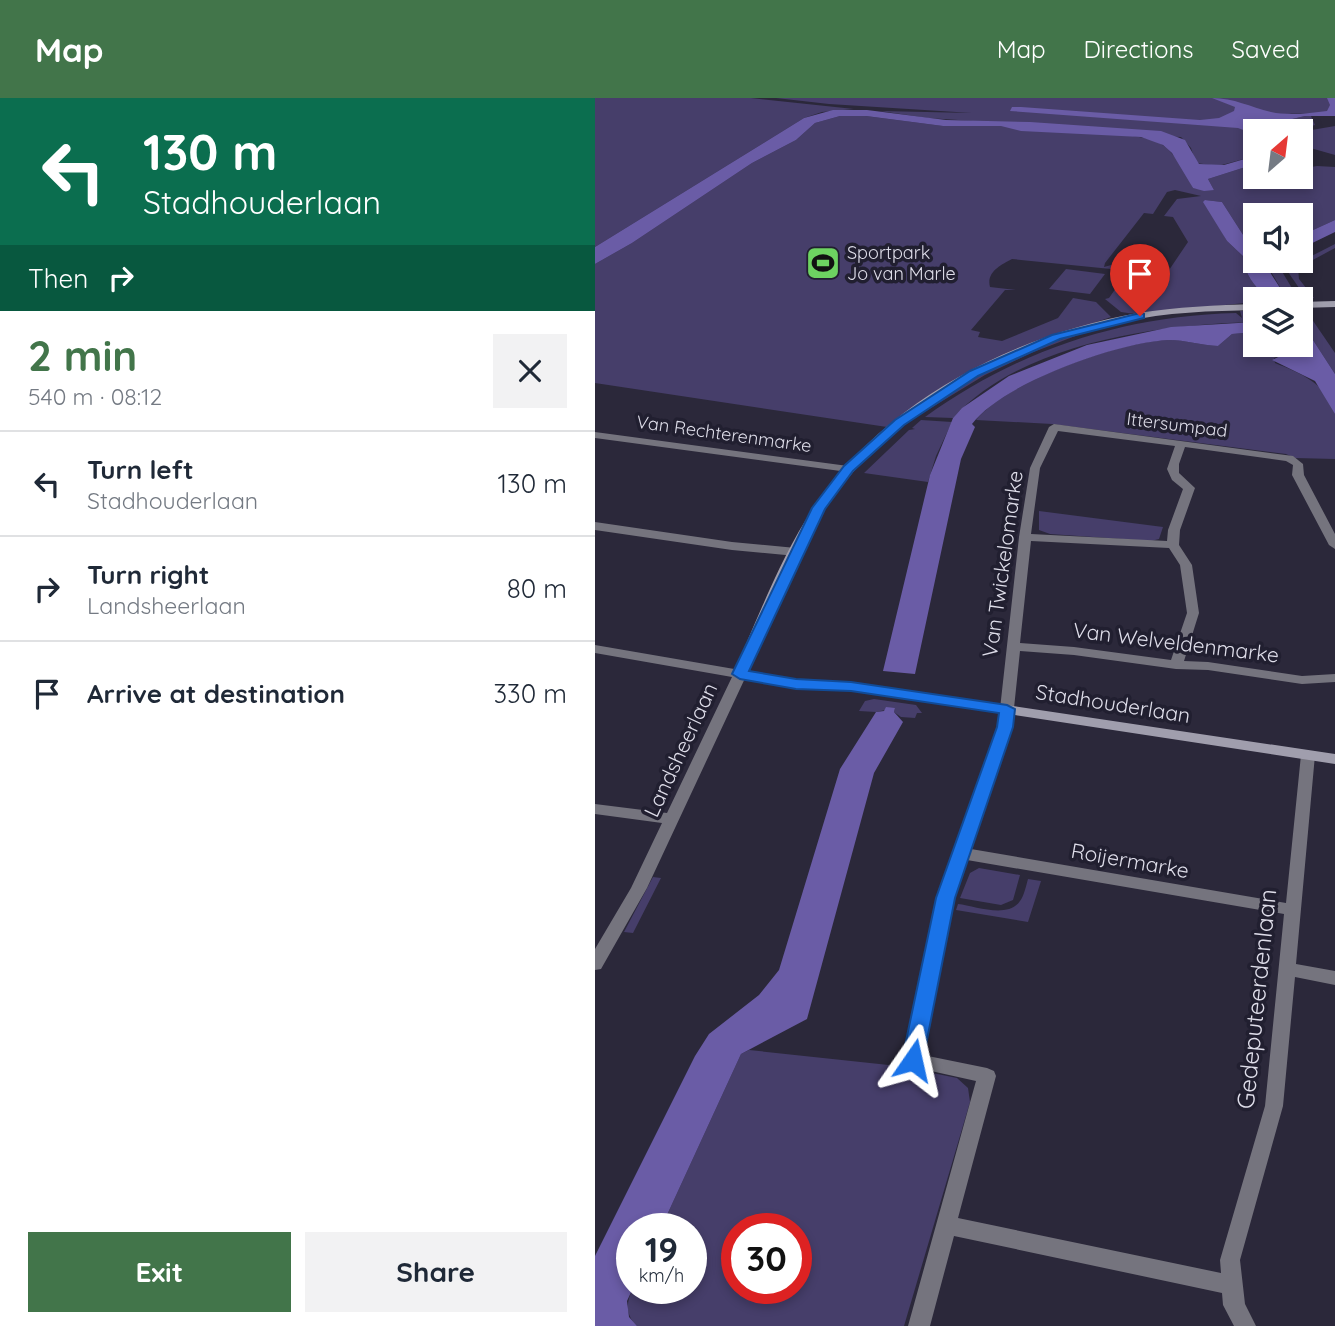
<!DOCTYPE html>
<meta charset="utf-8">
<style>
:root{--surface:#fff;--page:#f2f2f3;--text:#1f2937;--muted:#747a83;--line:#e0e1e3;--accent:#42754a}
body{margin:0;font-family:Quicksand,sans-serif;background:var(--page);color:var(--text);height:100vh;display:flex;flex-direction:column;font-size:26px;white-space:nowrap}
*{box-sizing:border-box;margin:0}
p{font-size:23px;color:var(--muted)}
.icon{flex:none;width:38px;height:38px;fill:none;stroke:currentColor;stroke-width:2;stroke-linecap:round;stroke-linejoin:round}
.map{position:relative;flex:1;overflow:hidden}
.drawer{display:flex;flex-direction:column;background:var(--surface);width:595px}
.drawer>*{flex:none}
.guide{background:#0b6e4f;color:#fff;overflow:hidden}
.needle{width:46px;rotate:28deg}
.buttons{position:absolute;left:648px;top:21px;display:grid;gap:14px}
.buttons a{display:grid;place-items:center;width:70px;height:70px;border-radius:0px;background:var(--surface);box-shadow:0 4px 10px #0003;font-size:35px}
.speed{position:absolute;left:21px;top:1115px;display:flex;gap:14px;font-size:35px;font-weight:700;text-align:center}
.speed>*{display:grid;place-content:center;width:91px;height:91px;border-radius:50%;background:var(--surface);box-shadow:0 4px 10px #0003;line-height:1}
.speed small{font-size:18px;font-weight:400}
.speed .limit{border:10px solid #d22;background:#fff;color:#111}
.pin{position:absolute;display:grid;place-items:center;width:60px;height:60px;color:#fff;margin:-72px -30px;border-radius:50% 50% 50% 0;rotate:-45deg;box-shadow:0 0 7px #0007}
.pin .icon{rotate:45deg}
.me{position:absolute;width:77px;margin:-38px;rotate:11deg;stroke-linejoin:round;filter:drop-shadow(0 0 5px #0008)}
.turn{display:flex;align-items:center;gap:24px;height:147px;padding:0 28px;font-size:32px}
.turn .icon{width:91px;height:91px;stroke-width:2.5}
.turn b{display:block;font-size:49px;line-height:60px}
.then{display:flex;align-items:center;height:66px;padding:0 28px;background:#0003;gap:14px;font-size:26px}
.round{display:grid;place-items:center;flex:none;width:74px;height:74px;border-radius:0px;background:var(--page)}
.head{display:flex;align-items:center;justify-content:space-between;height:119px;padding:0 28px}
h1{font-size:42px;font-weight:700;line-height:52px;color:var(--accent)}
.primary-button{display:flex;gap:14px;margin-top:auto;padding:14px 28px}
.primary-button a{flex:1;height:80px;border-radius:0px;background:var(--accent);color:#fff;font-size:28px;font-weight:700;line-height:80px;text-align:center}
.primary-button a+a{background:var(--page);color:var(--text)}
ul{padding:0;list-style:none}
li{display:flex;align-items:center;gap:21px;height:105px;padding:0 28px;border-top:2px solid var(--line)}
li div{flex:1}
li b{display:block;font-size:26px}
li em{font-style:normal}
header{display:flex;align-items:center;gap:42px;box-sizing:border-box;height:98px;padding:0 35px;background:var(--accent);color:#fff}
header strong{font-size:33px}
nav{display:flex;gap:38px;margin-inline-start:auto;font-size:24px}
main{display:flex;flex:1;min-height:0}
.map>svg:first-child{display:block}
.green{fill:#463e6a;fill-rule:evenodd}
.water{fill:#6a5ca6}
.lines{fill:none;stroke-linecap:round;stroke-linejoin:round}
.street{fill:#75747e;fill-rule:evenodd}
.secondary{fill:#a09ead;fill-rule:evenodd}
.route{fill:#1a73e8;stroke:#114b97;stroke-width:2}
.labels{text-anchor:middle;stroke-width:7;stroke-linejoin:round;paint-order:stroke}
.far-poi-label{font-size:18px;fill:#dedde9;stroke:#211f30;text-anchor:start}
.far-street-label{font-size:18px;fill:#dedde9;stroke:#211f30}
.street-label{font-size:21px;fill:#dedde9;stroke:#211f30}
.near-street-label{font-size:24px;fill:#dedde9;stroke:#211f30}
</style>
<header>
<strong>Map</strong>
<nav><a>Map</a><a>Directions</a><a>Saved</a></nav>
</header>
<main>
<section class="drawer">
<div class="guide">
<div class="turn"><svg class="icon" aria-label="left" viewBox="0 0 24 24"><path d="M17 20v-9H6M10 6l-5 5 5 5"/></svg><div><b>130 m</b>Stadhouderlaan</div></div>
<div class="then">Then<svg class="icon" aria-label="right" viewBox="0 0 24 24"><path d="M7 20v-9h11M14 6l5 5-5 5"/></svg></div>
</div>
<div class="head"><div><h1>2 min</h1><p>540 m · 08:12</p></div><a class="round"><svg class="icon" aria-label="close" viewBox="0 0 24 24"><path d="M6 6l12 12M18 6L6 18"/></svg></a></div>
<ul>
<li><svg class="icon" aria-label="left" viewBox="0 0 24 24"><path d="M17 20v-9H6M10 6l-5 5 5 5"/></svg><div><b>Turn left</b><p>Stadhouderlaan</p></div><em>130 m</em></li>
<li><svg class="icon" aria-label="right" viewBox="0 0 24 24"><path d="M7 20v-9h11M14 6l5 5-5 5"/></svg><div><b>Turn right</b><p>Landsheerlaan</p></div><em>80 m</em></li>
<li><svg class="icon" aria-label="arrive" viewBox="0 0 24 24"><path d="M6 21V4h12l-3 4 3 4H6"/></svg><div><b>Arrive at destination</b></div><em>330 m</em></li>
</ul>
<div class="primary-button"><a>Exit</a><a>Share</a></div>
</section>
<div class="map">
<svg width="740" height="1228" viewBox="0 0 740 1228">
<rect width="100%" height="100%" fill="#2b283a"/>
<path class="green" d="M 0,0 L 156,0 L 259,11 L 227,14 L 209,20 L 0,149 Z
M 181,0 L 739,0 L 740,15 C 706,17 668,7 655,45 L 660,50 L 660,58 L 623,68 L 601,65 L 596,50 L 586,39 L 440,33 C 467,34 546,33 566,46 C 580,55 592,75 598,90 L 619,92 L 613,81 L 660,66 L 660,79 L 705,79 L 705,71 L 722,68 L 740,69 L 740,122 L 705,138 L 705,117 L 660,117 L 660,146 L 652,143 L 627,104 L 610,102 L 632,143 L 650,160 C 648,175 659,186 668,197 L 689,196 L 672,167 L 679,163 L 696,163 L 686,172 L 703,200 L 660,201 L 660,204 L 540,216 L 526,214 L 510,201 L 514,200 L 533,173 L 570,178 L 593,144 L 578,119 L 569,118 L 582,101 L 606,98 L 580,92 L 572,94 L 558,116 L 549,115 L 510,165 L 509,169 L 520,166 L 516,171 L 417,161 C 406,167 391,174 395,189 L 421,192 L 410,192 L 376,232 L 385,234 L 383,239 L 407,243 L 463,220 L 478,200 L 501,204 L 516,219 L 428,249 L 359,283 L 292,329 L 0,285 L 0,166 L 37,145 L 157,65 L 201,42 L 220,25 L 245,18 L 263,17 L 348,28 L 378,23 L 333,20 L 285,13 L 377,15 L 234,6 Z
M 710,18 L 716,18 L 720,27 L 699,33 L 671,33 L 675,26 Z
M 740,28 L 740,57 L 705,47 L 705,34 Z
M 740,146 L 740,150 L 703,170 L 704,181 L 719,200 L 711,200 L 693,174 L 693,170 Z
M 471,171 L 510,176 L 495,196 L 454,191 Z
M 645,213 L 660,213 L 660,224 C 564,226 426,245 358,320 L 330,319 C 423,252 527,218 641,215 L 647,220 Z
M 705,213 L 712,214 L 740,255 L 740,276 L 705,222 Z
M 524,224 L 526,226 L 483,237 L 436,255 L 390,277 L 326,316 C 335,305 349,298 361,290 C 412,260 466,239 524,224 Z
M 660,234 L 660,247 L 698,247 L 698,252 L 679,260 L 680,265 C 705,275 733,286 740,316 C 740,330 740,347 740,361 L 700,360 L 691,356 L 457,326 L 381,322 C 414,283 524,243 574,242 C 590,242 606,247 623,248 L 637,236 Z
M 326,322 L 357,324 L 341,358 L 333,384 L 269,375 L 314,332 L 320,331 L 317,330 Z
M 444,413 L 568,429 L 564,441 L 556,443 L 455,436 L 444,432 Z
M 279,601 L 321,607 L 327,615 L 322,615 L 320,620 L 306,619 L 299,614 L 300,610 L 281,614 L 264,613 L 270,603 Z
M 384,770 L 425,777 L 418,802 L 406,807 L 365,800 L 375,775 Z
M 58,779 L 66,780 L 38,835 L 29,834 Z
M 433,781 L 446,783 L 433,824 L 361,812 L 363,806 C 380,808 413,821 425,803 C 429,798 431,788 433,781 Z
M 154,952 L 303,968 L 362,980 L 373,990 L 375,1004 L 309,1228 L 42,1228 C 30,1216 31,1205 38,1190 L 96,1190 L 96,1130 L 66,1130 L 146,956 ZM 142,1130 L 201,1130 L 201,1190 L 142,1190 Z"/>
<path class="water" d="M 617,0 C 639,0 655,9 676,14 C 694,18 715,15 732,13 L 735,7 L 732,0 L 740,0 L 740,18 L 710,18 L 676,26 L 679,27 L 671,33 L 660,33 L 660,50 L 650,40 L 651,33 L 643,30 L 415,13 L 417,9 L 426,9 L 605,22 L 624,20 L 639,13 L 640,9 Z
M 238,12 L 272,12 L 351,22 L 435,24 L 566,33 L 590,42 L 604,66 L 629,67 L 660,58 L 660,66 L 613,81 L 619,92 L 609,93 L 598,90 L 577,55 L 568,47 L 546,39 L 426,33 L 406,28 L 348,28 L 271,18 L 245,18 L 220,25 L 201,42 L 157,65 L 37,145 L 0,166 L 0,149 L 209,20 Z
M 610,102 L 627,104 L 652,143 L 660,146 L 660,163 L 679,163 L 672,167 L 673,171 L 689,196 L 668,197 C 659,186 648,175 650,160 L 632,143 L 608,104 Z
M 740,122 L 740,134 L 705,151 L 705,138 Z
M 705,222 L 740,276 L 740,316 L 720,283 L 677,262 L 698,252 L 698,247 L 705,247 Z
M 660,224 L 660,234 L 637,236 L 623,248 C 606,247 590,242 574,242 C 523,244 408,285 377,326 L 380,329 L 366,361 L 320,576 L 288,573 L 335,377 L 358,320 L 367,310 L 414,278 L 492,247 L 576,229 Z
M 291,609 L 300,610 L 299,614 L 308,624 L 279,675 L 212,921 L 146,956 L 66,1130 L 37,1130 L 38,1190 L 32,1203 L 34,1219 L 42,1228 L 0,1228 L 0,1158 L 100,958 L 114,936 L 164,897 L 184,872 L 245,671 L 281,614 L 289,613 Z"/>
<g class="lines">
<path class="street" d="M 459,326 L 698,358 L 708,366 L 709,377 L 740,436 L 740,451 L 734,447 L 697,377 L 698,367 L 691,363 L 590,349 L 584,366 L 584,375 L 600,390 L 585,432 L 584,447 L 597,467 L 604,515 L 589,563 L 613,564 L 707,578 L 740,576 L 740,584 L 707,586 L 613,572 L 581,571 L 479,557 L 425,553 L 417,629 L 376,751 L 691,805 L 706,657 L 713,652 L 720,657 L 701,866 L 740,873 L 740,887 L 700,879 L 688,1008 L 645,1162 L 650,1206 L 661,1228 L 639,1228 L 628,1207 L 627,1195 L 359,1138 L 335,1228 L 313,1228 L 381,983 L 318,969 L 312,967 L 309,962 L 343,800 L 403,629 L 424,439 L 435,370 L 454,329 ZM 463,333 L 580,348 L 572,371 L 577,382 L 588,391 L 573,432 L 572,443 L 436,436 L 445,370 ZM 436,443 L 574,450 L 585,467 L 592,515 L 576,562 L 479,549 L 425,545 ZM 372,762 L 689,816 L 670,1008 L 625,1162 L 626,1175 L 363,1120 L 401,978 L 399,973 L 392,970 L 328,957 L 359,800 Z
M 0,334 L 253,368 L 258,371 L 253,374 L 0,340 Z
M 0,424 L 137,444 L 201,450 L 207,454 L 201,458 L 137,452 L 0,432 Z
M 0,547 L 145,572 L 152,576 L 52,790 L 6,871 L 0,872 L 0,851 L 36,790 L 67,725 L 0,716 L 0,706 L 72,715 L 137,579 L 0,555 Z"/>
<path class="secondary" d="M 740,203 L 740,209 L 705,210 L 705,204 Z
M 660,206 L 660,212 C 616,213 571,214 528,224 C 413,249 297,311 230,411 C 196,460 177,519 153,573 L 201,582 L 256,584 L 740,656 L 740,666 L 256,592 L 201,590 L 140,579 L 138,576 C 163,520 185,460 219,409 C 291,302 419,237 543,215 C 582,209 621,207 660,206 Z"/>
</g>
<path class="route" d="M 545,215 L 549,216 L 549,220 L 465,241 L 383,278 L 309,327 L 258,373 L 230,411 L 154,573 L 201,581 L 256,584 L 412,607 L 420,611 L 418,629 L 360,800 L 328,962 L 325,968 L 318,971 L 310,968 L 307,962 L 341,800 L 402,629 L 404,615 L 256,593 L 201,591 L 145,581 L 137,576 L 217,410 L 249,368 L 300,322 L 375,273 L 457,237 Z"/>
<defs>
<g id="stadium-square" transform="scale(1.75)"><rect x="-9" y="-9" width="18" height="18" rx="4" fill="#6dd361" stroke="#211f30"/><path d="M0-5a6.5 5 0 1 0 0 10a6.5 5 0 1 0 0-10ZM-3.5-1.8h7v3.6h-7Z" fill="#111"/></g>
</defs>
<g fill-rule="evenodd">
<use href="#stadium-square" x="228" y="165"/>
</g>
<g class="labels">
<g class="far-poi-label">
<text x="252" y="161">Sportpark<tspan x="252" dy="21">Jo van Marle</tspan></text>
</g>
<g class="far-street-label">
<text transform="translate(582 327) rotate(7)" y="6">Ittersumpad</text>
<text transform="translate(129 336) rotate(8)" y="6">Van Rechterenmarke</text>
</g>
<g class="street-label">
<text transform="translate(408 466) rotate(-82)" y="7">Van Twickelomarke</text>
<text transform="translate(581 545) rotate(7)" y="7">Van Welveldenmarke</text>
<text transform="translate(518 606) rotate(9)" y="7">Stadhouderlaan</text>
<text transform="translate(86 652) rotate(-65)" y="7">Landsheerlaan</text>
<text transform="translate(535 763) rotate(10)" y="7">Roijermarke</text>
</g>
<g class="near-street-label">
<text transform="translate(662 901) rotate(-84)" y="8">Gedeputeerdenlaan</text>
</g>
</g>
</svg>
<div class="buttons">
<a><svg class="needle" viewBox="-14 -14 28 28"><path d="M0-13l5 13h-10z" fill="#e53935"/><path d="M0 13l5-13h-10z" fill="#747a83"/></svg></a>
<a><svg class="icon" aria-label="sound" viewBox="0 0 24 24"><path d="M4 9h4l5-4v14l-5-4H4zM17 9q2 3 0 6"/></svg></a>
<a><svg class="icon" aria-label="layers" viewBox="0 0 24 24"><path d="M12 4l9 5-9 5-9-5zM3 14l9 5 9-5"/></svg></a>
</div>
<div class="speed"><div>19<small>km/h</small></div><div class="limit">30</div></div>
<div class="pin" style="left:545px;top:218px;background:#d93025"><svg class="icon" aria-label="arrive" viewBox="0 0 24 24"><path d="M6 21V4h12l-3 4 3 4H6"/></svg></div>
<svg class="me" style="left:318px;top:962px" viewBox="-20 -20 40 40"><path d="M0-17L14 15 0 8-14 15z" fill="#1a73e8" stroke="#fff" stroke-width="4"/></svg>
</div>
</main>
